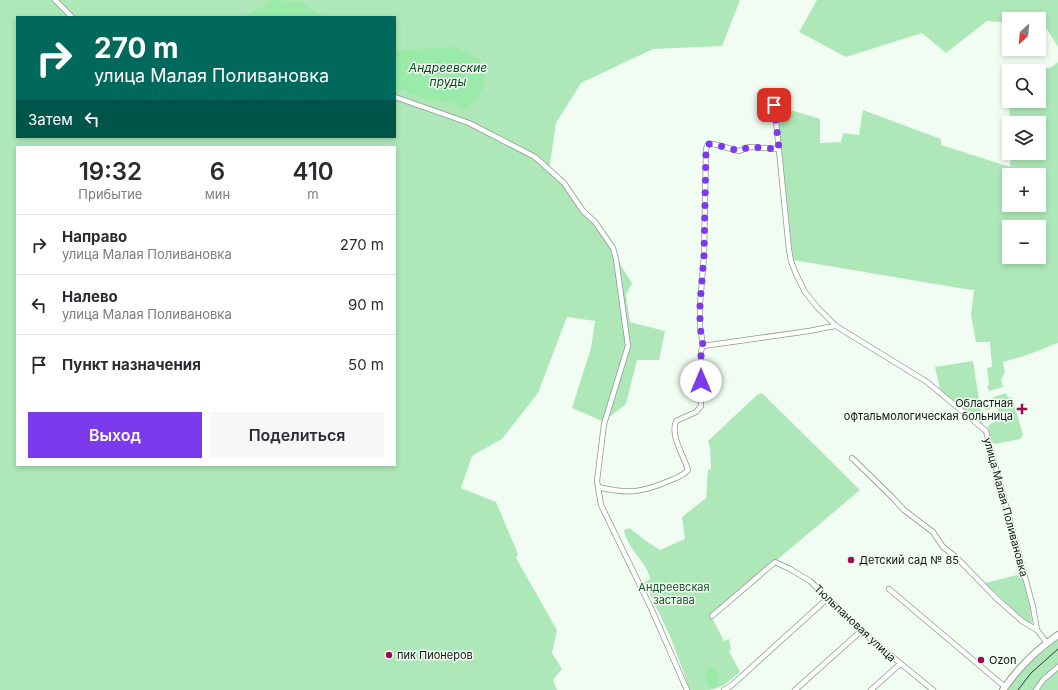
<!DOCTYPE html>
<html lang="ru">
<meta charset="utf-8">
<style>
:root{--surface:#fff;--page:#f7f7f7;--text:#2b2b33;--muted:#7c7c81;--line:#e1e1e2;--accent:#7c3aed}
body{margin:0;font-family:Inter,sans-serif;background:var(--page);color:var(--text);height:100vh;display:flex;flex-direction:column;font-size:15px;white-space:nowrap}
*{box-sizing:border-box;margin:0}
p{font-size:13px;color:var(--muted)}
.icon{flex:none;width:22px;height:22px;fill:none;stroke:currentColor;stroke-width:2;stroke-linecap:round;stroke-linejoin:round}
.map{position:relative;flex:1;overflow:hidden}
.drawer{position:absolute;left:16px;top:146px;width:380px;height:320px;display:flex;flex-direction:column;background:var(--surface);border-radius:0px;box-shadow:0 2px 6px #0003}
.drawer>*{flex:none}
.banner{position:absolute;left:16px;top:16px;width:380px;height:122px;border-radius:0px;box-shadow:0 2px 6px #0003;background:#00695c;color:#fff;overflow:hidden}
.needle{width:26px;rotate:206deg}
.buttons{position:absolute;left:1002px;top:12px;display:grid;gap:8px}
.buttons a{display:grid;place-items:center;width:44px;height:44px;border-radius:0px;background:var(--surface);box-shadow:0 2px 6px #0003;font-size:20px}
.pin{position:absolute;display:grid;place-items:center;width:34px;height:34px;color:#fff;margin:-17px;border-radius:8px;box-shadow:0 2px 6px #0006}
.me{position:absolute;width:44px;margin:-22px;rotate:0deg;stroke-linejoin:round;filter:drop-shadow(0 0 3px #0008)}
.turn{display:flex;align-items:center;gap:14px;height:84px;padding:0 12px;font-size:18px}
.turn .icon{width:52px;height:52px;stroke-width:2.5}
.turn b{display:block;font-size:28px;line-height:34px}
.then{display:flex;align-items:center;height:38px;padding:0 12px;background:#0003;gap:8px;font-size:15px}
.eta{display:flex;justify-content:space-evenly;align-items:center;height:68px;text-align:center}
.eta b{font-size:24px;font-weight:600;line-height:28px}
.button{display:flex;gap:8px;margin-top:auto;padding:8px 12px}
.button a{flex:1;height:46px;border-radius:0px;background:var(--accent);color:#fff;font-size:16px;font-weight:600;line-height:46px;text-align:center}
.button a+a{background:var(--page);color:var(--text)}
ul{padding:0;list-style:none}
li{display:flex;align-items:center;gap:12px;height:60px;padding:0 12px;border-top:1px solid var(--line)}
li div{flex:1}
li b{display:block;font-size:15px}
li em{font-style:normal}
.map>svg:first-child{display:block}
.green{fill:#aee8b8;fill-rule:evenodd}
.water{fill:#9aeaa9}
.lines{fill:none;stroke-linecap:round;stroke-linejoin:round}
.street-casing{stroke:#8f9a90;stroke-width:6}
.secondary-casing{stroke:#8f9a90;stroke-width:8}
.street{stroke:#fff;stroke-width:4.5}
.secondary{stroke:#fff;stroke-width:6}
.tram{stroke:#353a35;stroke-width:1}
.route{stroke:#7c3aed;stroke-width:7;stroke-dasharray:0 12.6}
.poi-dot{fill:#9e0a54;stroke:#f1fdf3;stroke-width:1.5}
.labels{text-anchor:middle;stroke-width:3;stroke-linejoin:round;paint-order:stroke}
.poi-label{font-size:11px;fill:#121612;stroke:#f1fdf3;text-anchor:start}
.street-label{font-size:11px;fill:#121612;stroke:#f1fdf3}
.park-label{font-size:11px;fill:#185128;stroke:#f1fdf3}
.water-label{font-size:12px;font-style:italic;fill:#0a461e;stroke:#f1fdf3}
</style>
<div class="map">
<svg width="1058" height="690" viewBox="0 0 1058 690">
<rect width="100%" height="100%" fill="#f1fdf3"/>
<path class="green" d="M 0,0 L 740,0 L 722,46 L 653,49 L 581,83 L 556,123 L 549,171 L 564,186 L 593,222 L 632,283 L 626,295 L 630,322 L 665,331 L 659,360 L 637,360 L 626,404 L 611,416 L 602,421 L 572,408 L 591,348 L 595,321 L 567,317 L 538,393 L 502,439 L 472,456 L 461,488 L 496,502 L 518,554 L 516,558 L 557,630 L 552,653 L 562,669 L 553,680 L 557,690 L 0,690 ZM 17,17 L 395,17 L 395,137 L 17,137 ZM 17,147 L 395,147 L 395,465 L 17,465 Z
M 817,0 L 1058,0 L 1058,47 L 1045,26 L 1039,26 L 1039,19 L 1009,19 L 1009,23 L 987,21 L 946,53 L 922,33 L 846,57 L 799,32 Z
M 1058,62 L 1058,343 L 1027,355 L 1003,362 L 1005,372 L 1001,380 L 1003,387 L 989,391 L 987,386 L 989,385 L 987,368 L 992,367 L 990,342 L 976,342 L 971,315 L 974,289 L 971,290 L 793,260 L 777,106 L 820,119 L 820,143 L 841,142 L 843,133 L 859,135 L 863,110 L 941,139 L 941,145 L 1010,167 L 1011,153 L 1039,153 L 1039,123 L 1010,123 L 1008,73 L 1009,73 L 1009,101 L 1039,101 L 1039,71 L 1028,71 L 1050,68 ZM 1009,175 L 1039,175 L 1039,205 L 1009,205 ZM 1009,227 L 1039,227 L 1039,257 L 1009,257 Z
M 973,361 L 983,425 L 940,389 L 935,367 Z
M 761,393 L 764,395 L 860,490 L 727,602 L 710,614 L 724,641 L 729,639 L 731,649 L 729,651 L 740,672 C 719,690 719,690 690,690 L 670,636 L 644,582 L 650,579 C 648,563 628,551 624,530 L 630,528 L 646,541 L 660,550 L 685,539 L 682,517 L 706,498 L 708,470 L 711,469 L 710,447 L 708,441 L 757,395 Z
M 1006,393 L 1008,398 L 1012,397 L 1023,435 L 1020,439 L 995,444 L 992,442 L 988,426 L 992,423 L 1001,420 L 997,407 L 985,410 L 984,406 L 992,403 L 991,398 Z
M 1021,574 L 1030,607 L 1032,623 L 1029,623 L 1023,618 L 985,583 Z
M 1058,639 L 1058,665 L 1035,690 L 1006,690 L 1025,666 Z
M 1058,669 L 1058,690 L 1038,690 L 1044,682 Z"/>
<path class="water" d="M 272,0 L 300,2 L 325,17 L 238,17 C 251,15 262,7 272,0 Z
M 454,47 L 476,57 L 486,67 C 486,85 480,100 464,109 L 449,102 L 426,99 L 408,92 L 395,89 L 395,51 L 417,49 Z
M 711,667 L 716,670 L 718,678 L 716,687 L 712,689 C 706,683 705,676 707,668 Z"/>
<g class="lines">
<g class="street-casing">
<path id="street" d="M 55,0 L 72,17
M 773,91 L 789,250 L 791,261 L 796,274 L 805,292 L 817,307 L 836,326 L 927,382 L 986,431 L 1033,607 L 1037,630 L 1047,643
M 395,97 L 469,123 L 535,157 L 564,183 L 583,211 L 595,222 L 613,248 L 616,259 L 628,346 L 604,424 L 597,481 L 601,505 L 651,608 L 687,690
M 703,346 L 809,331 L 829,327 L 836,326
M 852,458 L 892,497 L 904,510 L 933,532 L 943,547 L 956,557 L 996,598 L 1022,621 L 1037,630
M 598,487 C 627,494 641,493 669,481 C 676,478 683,476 688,470 C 684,456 670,436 676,421 L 696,412 L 701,406 L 701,351 L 703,346 L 700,326 L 700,304 L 704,255 L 706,149 L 708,144 L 713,144 L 739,151 L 749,147 L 779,149
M 889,589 L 1005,687
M 712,616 L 775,562 L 790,569 L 810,581 L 861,631 L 933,690
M 724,690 L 732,685 L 828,598
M 795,690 L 861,631
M 871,690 L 900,664
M 1036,690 L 1043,680 L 1058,667"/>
</g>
<g class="secondary-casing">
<path id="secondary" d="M 1003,690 C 1018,668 1036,650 1058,635"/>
</g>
<use href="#street" class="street"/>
<use href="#secondary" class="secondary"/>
<path class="tram" d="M 1018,690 L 1031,673 L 1058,649"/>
</g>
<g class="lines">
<path class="route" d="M 701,381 L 701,351 L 703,346 L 700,326 L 700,304 L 704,255 L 706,149 L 708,144 L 713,144 L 739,151 L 749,147 L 779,149 L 774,105"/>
</g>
<g class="poi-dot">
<path d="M1020 403h4v4h4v4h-4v4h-4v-4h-4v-4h4z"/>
<circle cx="851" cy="560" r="4"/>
<circle cx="389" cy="655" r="4"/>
<circle cx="981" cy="660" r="4"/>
</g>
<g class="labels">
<g class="poi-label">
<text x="1013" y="407" text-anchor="end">Областная<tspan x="1013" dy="13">офтальмологическая больница</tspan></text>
<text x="859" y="564">Детский сад № 85</text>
<text x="397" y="659">пик Пионеров</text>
<text x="989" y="664">Ozon</text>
</g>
<g class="street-label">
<text transform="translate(1006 507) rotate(75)" y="4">улица Малая Поливановка</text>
<text transform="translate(855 623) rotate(43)" y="4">Тюльпановая улица</text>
</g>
<g class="park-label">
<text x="674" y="591">Андреевская<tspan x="674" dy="13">застава</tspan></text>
</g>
<g class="water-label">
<text x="448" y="72">Андреевские<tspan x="448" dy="14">пруды</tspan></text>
</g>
</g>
</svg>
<div class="buttons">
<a><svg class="needle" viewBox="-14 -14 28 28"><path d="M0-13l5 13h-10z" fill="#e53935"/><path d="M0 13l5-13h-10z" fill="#7c7c81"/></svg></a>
<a><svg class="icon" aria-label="search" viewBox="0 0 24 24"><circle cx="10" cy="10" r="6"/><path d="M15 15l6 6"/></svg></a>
<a><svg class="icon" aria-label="layers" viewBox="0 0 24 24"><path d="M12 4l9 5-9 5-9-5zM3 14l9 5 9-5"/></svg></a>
<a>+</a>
<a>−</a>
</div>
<div class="pin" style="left:774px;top:105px;background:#d93025"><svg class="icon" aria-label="arrive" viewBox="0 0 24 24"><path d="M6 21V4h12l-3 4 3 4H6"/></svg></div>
<svg class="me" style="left:701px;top:381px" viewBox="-20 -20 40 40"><circle r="19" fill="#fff"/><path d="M0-13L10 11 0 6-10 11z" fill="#7c3aed"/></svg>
<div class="banner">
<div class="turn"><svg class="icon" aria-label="right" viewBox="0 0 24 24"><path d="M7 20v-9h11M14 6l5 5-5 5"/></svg><div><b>270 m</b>улица Малая Поливановка</div></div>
<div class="then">Затем<svg class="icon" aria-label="left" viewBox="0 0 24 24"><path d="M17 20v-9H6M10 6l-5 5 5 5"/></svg></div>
</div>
<section class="drawer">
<div class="eta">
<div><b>19:32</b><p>Прибытие</p></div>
<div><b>6</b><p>мин</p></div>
<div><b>410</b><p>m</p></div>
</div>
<ul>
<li><svg class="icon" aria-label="right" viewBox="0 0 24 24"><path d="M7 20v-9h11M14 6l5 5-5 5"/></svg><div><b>Направо</b><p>улица Малая Поливановка</p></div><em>270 m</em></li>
<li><svg class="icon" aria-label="left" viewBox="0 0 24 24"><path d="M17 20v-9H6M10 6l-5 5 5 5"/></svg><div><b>Налево</b><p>улица Малая Поливановка</p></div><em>90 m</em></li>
<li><svg class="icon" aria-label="arrive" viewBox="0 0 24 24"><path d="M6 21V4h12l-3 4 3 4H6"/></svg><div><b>Пункт назначения</b></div><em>50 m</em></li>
</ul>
<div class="button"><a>Выход</a><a>Поделиться</a></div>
</section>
</div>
